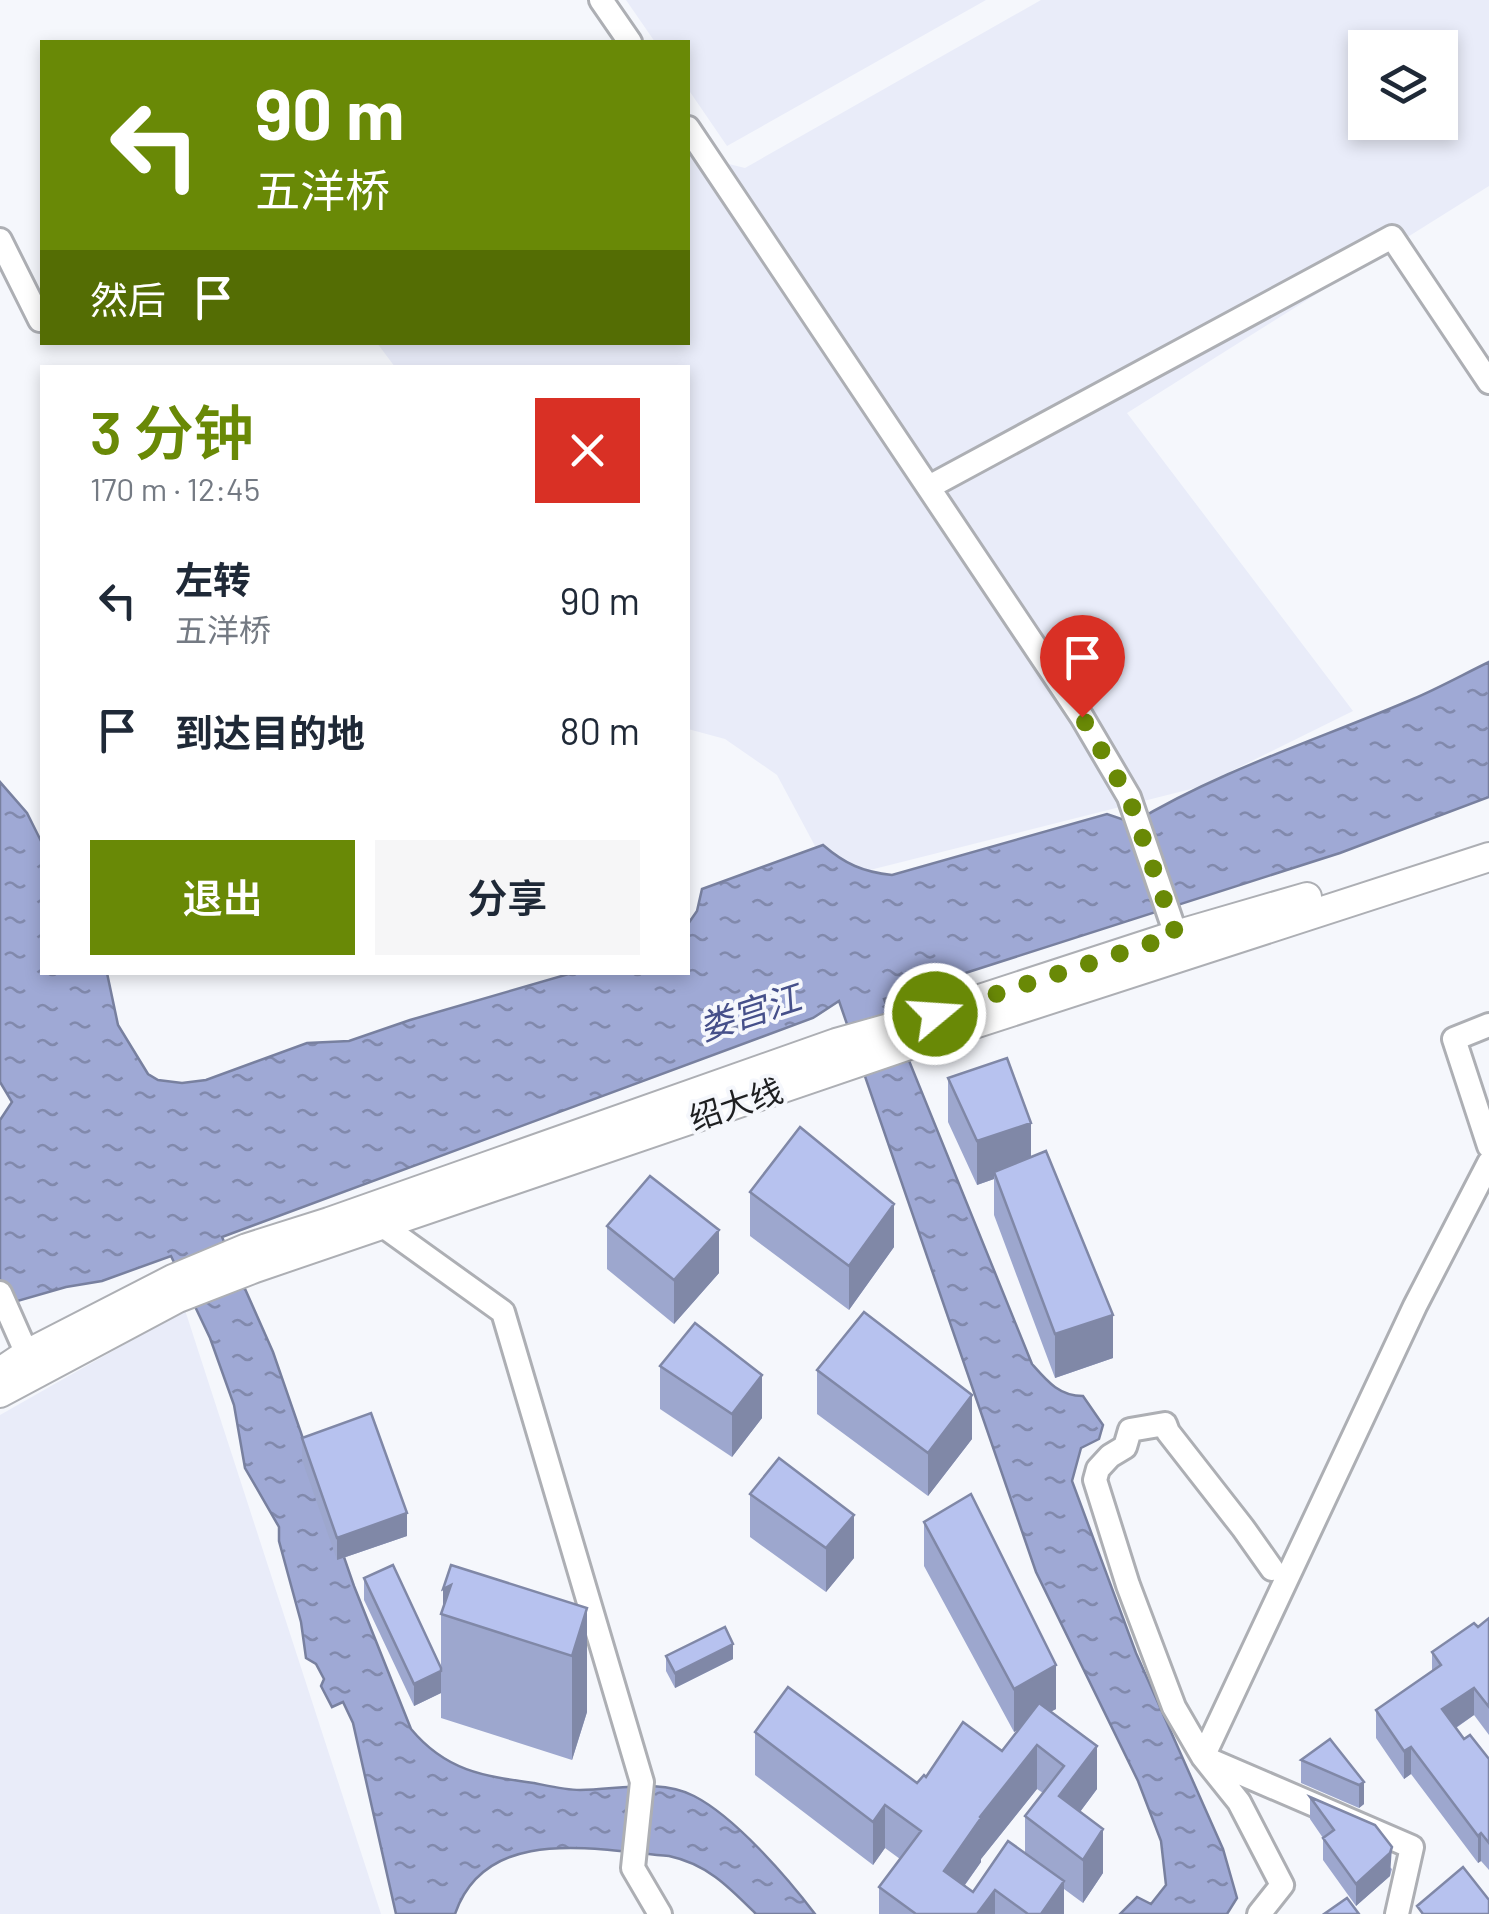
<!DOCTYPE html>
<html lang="zh">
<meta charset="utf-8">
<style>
:root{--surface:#fff;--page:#f6f6f7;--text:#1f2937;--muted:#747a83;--accent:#698906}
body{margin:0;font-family:Barlow,"Noto Sans SC",sans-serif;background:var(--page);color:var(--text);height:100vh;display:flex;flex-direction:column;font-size:38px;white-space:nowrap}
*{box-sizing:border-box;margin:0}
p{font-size:32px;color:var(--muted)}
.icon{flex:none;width:55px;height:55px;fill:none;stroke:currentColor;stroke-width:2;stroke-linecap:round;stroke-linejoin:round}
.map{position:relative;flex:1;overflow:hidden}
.panel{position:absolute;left:40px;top:365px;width:650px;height:610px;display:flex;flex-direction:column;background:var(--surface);border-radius:0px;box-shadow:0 5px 15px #0003}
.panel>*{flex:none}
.top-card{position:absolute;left:40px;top:40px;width:650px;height:305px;border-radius:0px;box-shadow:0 5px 15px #0003;background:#698906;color:#fff;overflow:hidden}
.controls{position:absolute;left:1348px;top:30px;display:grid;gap:20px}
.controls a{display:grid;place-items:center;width:110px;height:110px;border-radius:0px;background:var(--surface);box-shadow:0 5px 15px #0003;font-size:50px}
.pin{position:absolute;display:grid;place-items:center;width:85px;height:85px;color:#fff;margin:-102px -42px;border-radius:50% 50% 50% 0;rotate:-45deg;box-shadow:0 0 10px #0007}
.pin .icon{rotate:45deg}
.me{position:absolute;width:110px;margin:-55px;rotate:72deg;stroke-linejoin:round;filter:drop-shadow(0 0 8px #0008)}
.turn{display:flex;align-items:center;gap:35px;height:210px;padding:0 50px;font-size:45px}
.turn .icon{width:130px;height:130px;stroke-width:2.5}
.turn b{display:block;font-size:70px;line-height:85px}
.then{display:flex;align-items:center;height:95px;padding:0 50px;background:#0003;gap:20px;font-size:38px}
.round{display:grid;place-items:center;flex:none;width:105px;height:105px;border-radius:0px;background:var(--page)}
.summary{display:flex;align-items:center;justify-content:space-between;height:170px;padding:0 50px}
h1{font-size:60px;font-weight:600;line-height:75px;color:var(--accent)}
.action{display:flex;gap:20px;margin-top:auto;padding:20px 50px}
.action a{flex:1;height:115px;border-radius:0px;background:var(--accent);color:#fff;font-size:40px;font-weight:600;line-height:115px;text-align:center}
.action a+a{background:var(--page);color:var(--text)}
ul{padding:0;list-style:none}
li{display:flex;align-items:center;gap:30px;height:130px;padding:0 50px}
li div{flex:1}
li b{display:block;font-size:38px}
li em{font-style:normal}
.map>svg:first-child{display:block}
.built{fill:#e9ecf9;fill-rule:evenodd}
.water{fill:url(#water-ripples);stroke:#78809f;stroke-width:2.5}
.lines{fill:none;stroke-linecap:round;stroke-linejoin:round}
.minor-casing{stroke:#adafb4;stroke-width:28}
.major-casing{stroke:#adafb4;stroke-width:32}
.minor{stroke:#fff;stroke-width:22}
.major{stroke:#fff;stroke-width:28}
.wall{fill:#9da7ce;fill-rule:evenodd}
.shaded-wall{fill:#8088a7}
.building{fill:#b7c2ef;stroke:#8088a7;stroke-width:2.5}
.route{stroke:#698906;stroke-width:18;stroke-dasharray:0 32.4}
.labels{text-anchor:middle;stroke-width:8;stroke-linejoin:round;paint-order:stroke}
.street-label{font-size:32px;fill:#1e1f21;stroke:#f5f7fc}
.water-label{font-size:35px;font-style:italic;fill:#46508a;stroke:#f5f7fc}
</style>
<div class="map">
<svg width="1489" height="1914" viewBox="0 0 1489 1914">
<defs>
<pattern id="water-ripples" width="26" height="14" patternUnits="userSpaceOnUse" patternTransform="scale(2.5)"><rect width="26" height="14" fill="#9fa9d5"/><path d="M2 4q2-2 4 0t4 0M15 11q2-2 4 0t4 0" fill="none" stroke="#8189ac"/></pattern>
</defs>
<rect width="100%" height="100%" fill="#f5f7fc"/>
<path class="built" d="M 626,0 L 986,0 L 727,146 L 688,89 L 688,42 L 655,42 Z
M 1041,0 L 1489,0 L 1489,186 L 1127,413 L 1353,711 L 1199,787 L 858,873 L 815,846 L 777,775 L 725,739 L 688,729 L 688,368 L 395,367 L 377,343 L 688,342 L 688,154 L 745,168 ZM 1365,48 L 1440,48 L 1440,122 L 1365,122 Z
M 185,1310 L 381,1914 L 0,1914 L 0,1415 Z"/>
<path class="water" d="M 1489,662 L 1489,797 L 1340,853 L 884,999 L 1032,1364 C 1047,1381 1059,1396 1083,1396 L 1103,1425 L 1099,1439 L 1081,1448 L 1072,1481 L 1136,1653 L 1223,1849 L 1237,1898 L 1227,1914 L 1120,1914 L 1137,1897 L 1151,1904 L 1166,1885 L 1161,1841 L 1138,1781 L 1036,1572 L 839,1001 L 813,1018 L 222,1237 L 273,1352 L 354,1586 L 411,1729 C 446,1771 483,1776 534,1783 C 549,1786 565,1790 580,1790 C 617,1790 659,1778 694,1796 C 735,1817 787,1877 815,1914 L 756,1914 C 729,1887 707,1864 669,1856 C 596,1850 486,1824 455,1914 L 396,1914 L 353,1723 L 343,1702 L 332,1707 L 321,1686 L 324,1679 L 316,1664 L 306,1658 L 301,1622 L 279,1541 L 279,1527 L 245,1468 L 234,1405 L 210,1338 L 171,1256 L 102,1281 L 66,1287 L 0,1306 L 0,1120 L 12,1102 L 0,1082 L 0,782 L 27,813 L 42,843 L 42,972 L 107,973 L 118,1025 L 148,1074 L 158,1080 L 182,1083 L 206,1080 L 307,1043 L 349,1041 L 410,1020 L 572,973 L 688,972 L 688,924 L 697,911 L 702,889 L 823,845 C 845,864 863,872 892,875 L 1107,814 L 1133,823 C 1220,770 1320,739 1413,699 C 1439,688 1464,674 1489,662 Z"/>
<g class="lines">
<g class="minor-casing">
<path id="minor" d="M 601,0 L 630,42
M 688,128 L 1082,717 L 1129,797 L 1176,935
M 0,240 L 40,320 L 42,319
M 929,487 L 1392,237 L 1489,382
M 1489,1025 L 1454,1039 L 1489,1146
M 382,1225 L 503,1312 L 642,1782 L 633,1868 L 660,1914
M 0,1293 L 27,1354
M 1259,1914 L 1282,1885 L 1239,1802 L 1203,1757 L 1174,1707 L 1128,1585 L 1095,1480 L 1098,1469 L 1110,1456 L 1125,1447 L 1130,1430 L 1165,1424 L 1168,1432 L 1243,1528 L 1272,1569
M 1397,1914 L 1412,1847 L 1203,1757 L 1415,1306 L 1489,1163"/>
</g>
<g class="major-casing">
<path id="major" d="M 0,1372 L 27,1354 L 173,1279 L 247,1248 L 329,1222 L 836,1043 L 900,1025 L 1176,935 L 1307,897
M 0,1393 L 178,1298 L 255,1268 L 909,1045 L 1489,857"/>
</g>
<use href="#minor" class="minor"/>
<use href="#major" class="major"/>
</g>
<path class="wall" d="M 948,1078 L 1031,1156 L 1113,1358 L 1055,1378 L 994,1215 L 994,1179 L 977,1185 L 948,1122 Z
M 750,1192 L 894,1247 L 849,1310 L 750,1236 Z
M 607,1226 L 719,1273 L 674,1324 L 607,1269 Z
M 660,1366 L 762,1418 L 732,1457 L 660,1409 Z
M 817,1370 L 972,1439 L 928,1496 L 817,1414 Z
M 302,1438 L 407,1536 L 337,1560 L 302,1460 Z
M 750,1494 L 854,1558 L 826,1592 L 750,1537 Z
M 924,1522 L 1056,1709 L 1051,1711 L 1097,1789 L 1080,1812 L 1103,1873 L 1083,1903 L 1064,1889 L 1064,1914 L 879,1914 L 879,1887 L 900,1859 L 885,1848 L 873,1865 L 755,1775 L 755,1732 L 917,1783 L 926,1777 L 1002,1751 L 1019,1729 L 1014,1732 L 924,1566 ZM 1037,1789 L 1043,1793 L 1025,1816 L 1025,1853 L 973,1892 L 965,1885 L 981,1862 L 981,1859 Z
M 364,1578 L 441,1668 L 441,1614 L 587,1608 L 587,1712 L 572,1760 L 441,1718 L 441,1693 L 414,1706 L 364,1600 Z
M 1489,1618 L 1489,1735 L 1474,1715 L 1456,1728 L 1464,1739 L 1489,1759 L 1489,1870 L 1481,1861 L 1478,1863 L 1411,1774 L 1404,1779 L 1376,1738 L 1376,1710 L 1432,1671 L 1432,1652 L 1478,1627 Z
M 666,1656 L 733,1659 L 675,1688 L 666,1671 Z
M 1301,1760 L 1364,1782 L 1364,1804 L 1359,1808 L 1301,1783 Z
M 1310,1797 L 1392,1869 L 1390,1876 L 1356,1906 L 1323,1860 L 1323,1838 L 1310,1819 Z"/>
<path class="shaded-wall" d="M 1031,1123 L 1031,1166 L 994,1172 L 994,1179 L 977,1185 L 977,1141 Z
M 894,1204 L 894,1247 L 849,1310 L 849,1266 Z
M 719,1230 L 719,1273 L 674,1324 L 674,1280 Z
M 1113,1315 L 1113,1358 L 1055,1378 L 1055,1334 Z
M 762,1375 L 762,1418 L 732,1457 L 732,1414 Z
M 972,1395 L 972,1439 L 928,1496 L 928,1453 Z
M 407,1513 L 407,1536 L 337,1560 L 337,1538 Z
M 854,1515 L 854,1558 L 826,1592 L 826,1548 Z
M 451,1585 L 443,1615 L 443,1589 Z
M 587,1608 L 587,1712 L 572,1760 L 572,1656 Z
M 733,1644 L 733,1659 L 675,1688 L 675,1673 Z
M 1056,1665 L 1056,1709 L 1014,1732 L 1014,1689 Z
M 441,1671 L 441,1693 L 414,1706 L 414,1684 Z
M 1474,1688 L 1474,1715 L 1442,1737 L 1442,1709 Z
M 1037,1745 L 1037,1789 L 981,1859 L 981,1862 L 944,1914 L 944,1871 L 980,1817 Z
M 1097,1746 L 1097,1789 L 1059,1840 L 1059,1796 Z
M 1411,1747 L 1411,1774 L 1404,1779 L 1404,1751 Z
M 1364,1782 L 1364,1804 L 1359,1808 L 1359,1785 Z
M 885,1805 L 885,1848 L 873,1865 L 873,1822 Z
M 1103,1829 L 1103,1873 L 1083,1903 L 1083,1860 Z
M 1481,1833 L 1481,1861 L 1478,1863 L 1478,1836 Z
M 1392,1847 L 1390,1876 L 1356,1906 L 1356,1884 Z
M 1064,1881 L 1064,1914 L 1041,1914 Z
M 995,1890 L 995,1914 L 977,1914 Z"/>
<path class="building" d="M 1007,1058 L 1031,1123 L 977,1141 L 948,1078 Z
M 800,1127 L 894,1204 L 849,1266 L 750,1192 Z
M 1046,1151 L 1113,1315 L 1055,1334 L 994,1172 Z
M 650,1176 L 719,1230 L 674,1280 L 607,1226 Z
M 864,1312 L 972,1395 L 928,1453 L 817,1370 Z
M 695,1323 L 762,1375 L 732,1414 L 660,1366 Z
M 371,1413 L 407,1513 L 337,1538 L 302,1438 Z
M 779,1458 L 854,1515 L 826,1548 L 750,1494 Z
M 971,1494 L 1056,1665 L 1014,1689 L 924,1522 Z
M 393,1565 L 441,1668 L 441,1671 L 414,1684 L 364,1578 Z
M 451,1565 L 587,1608 L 572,1656 L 441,1614 L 451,1585 L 443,1589 Z
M 1489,1618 L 1489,1707 L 1474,1688 L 1442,1709 L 1464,1739 L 1470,1735 L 1489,1759 L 1489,1843 L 1481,1833 L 1478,1836 L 1411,1747 L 1404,1751 L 1376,1710 L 1441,1665 L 1432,1652 L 1474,1623 L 1478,1627 Z
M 725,1627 L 733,1644 L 675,1673 L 666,1656 Z
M 788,1687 L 917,1783 L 924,1775 L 926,1777 L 963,1722 L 1002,1751 L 1039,1703 L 1097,1746 L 1059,1796 L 1103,1829 L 1083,1860 L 1025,1816 L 1064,1766 L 1037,1745 L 980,1817 L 981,1818 L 944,1871 L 973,1892 L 1008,1841 L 1064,1881 L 1041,1914 L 1028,1914 L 995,1890 L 977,1914 L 916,1914 L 879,1887 L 921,1831 L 885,1805 L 873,1822 L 755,1732 Z
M 1330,1739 L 1364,1782 L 1359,1785 L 1301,1760 Z
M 1310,1797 L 1375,1825 L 1392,1847 L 1390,1853 L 1356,1884 L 1323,1838 L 1334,1830 Z
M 1463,1867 L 1489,1900 L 1489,1914 L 1423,1914 L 1417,1906 Z
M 1347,1898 L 1359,1914 L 1324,1914 Z"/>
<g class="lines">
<path class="route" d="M 935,1014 L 1176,935 L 1129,798 L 1082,717"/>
</g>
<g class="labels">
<g class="street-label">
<text transform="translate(736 1105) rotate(-19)" y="11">绍大线</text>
</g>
<g class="water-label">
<text transform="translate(750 1013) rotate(-18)" y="12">娄宫江</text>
</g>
</g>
</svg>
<div class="controls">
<a><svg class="icon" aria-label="layers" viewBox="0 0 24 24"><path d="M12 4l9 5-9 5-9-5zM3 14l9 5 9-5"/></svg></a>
</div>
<div class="pin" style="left:1082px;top:717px;background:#d93025"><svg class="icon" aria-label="arrive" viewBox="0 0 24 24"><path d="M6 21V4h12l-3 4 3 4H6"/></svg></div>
<svg class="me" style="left:935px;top:1014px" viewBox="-20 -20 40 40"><circle r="17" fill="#698906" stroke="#fff" stroke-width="3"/><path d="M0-11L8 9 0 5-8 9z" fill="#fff"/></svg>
<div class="top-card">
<div class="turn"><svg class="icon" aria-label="left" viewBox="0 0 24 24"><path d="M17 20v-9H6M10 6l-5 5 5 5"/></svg><div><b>90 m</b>五洋桥</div></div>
<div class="then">然后<svg class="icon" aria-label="arrive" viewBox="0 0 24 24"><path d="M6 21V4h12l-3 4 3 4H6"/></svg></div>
</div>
<section class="panel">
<div class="summary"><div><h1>3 分钟</h1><p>170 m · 12:45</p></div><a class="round" style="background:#d93025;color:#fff"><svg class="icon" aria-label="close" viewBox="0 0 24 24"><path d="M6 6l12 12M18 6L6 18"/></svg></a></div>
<ul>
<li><svg class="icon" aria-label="left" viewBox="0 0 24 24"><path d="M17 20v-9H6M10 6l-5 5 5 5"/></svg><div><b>左转</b><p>五洋桥</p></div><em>90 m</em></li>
<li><svg class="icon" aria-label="arrive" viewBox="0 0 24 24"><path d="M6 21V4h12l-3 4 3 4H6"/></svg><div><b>到达目的地</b></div><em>80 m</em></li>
</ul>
<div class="action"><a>退出</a><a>分享</a></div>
</section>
</div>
